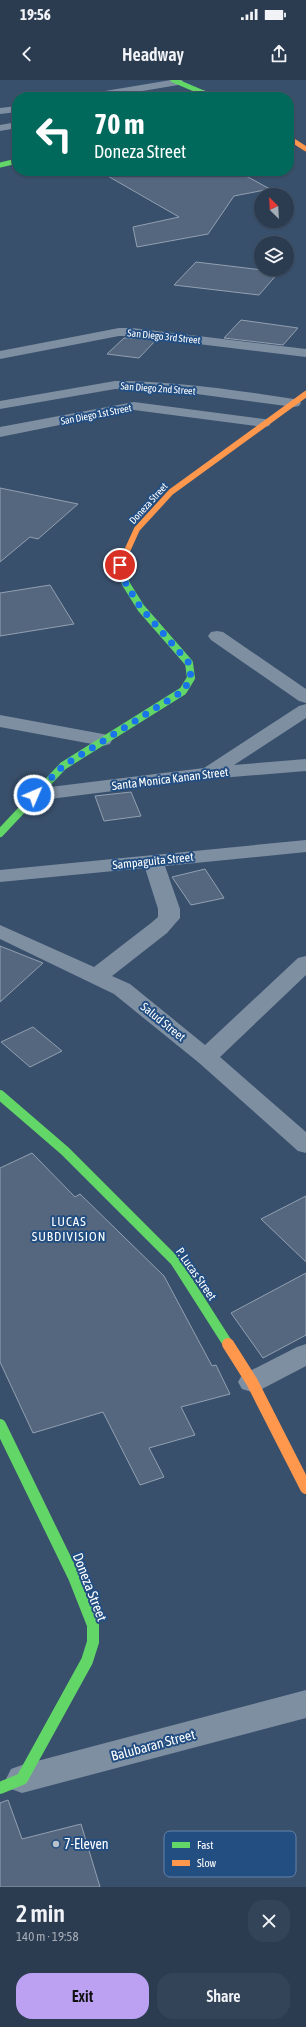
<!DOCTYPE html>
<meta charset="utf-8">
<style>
:root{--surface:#2b3c51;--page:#334358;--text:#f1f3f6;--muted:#a6adb7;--line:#475668;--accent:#bca0f2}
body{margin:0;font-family:"Asap Condensed",sans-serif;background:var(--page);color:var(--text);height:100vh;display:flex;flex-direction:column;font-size:15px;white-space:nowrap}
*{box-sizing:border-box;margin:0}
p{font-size:13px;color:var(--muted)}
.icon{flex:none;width:22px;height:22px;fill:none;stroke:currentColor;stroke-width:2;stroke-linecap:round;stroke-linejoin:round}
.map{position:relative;height:1807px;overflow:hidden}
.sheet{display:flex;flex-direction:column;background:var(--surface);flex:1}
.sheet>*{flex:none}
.guide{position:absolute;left:12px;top:12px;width:282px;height:84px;border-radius:16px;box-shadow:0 1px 3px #0004,0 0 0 1px var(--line);background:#00695c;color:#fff;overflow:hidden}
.needle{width:26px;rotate:336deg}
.controls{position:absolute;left:254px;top:108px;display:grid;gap:8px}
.controls a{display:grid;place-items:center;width:40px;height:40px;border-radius:50%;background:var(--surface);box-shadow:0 1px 3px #0004,0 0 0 1px var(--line);font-size:20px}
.pin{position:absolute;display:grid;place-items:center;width:34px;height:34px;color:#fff;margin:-17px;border:2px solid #fff;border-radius:50%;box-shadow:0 1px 4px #0007}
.me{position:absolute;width:44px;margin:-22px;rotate:45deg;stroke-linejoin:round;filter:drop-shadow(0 0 3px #0008)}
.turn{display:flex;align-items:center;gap:14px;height:84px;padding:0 16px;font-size:18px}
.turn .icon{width:52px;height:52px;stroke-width:2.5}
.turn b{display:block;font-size:28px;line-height:34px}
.round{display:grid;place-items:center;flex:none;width:42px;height:42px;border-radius:16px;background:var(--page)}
.head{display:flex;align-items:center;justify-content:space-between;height:68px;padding:0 16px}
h1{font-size:24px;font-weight:600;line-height:30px}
.action{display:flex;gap:8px;margin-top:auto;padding:8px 16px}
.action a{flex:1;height:46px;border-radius:16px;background:var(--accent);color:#111;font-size:16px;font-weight:600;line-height:46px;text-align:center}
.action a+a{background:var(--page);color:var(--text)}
.status{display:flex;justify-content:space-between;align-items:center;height:28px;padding:0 20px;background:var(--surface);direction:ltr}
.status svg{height:11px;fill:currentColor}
header{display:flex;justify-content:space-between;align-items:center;height:52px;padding:0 16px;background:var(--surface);font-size:18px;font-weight:600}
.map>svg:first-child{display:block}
.building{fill:#54677e;stroke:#92a0b1}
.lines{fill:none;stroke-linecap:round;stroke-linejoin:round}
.street{fill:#7f8fa2;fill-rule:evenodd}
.fast-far4{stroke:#63d668;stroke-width:5}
.fast-far3{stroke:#63d668;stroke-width:6}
.fast-far2{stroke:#63d668;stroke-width:8}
.fast-far1{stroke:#63d668;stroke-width:10}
.fast{stroke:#63d668;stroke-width:12}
.slow-far2{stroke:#ff974d;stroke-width:5}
.slow-far1{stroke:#ff974d;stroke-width:6}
.slow{stroke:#ff974d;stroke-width:12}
.route{stroke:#1a73e8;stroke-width:7;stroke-dasharray:0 12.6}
.poi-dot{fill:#bac2cc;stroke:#234e82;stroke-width:1.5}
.labels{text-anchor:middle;stroke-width:4;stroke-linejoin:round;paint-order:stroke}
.far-street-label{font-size:10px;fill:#fff;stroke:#234e82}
.street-label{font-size:12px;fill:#fff;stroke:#234e82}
.neighbourhood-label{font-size:13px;letter-spacing:1px;fill:#fff;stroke:#234e82}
.near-street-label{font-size:14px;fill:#fff;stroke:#234e82}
.near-poi-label{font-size:14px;fill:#fff;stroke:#234e82;text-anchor:start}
.key{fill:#234e82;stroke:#6583a8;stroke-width:1}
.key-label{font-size:11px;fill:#fff}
</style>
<div class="status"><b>19:56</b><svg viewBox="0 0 49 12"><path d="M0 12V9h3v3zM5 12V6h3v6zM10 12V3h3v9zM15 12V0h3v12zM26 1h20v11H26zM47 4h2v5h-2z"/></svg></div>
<header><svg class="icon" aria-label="back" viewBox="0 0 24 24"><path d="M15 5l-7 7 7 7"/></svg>Headway<svg class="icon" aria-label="share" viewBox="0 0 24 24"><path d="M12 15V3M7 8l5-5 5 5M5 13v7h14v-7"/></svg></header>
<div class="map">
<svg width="306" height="1807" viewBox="0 0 306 1807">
<rect width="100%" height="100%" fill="#39506c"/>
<path class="building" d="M 99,91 L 237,91 L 270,109 L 234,116 L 208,154 L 137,167 L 133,147 L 179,137 Z
M 196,182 L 279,192 L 259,215 L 174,205 Z
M 241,240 L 298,248 L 283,265 L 224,258 Z
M 124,258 L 132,258 L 156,260 L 139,278 L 107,274 Z
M 0,408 L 78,424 L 38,459 L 30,457 L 0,482 Z
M 50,505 L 74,544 L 0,556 L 0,513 Z
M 131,712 L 141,736 L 104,741 L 95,716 Z
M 205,789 L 224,818 L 191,825 L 172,797 Z
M 0,866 L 43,883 L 0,922 Z
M 33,947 L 62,971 L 30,987 L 1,962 Z
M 32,1073 L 75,1117 L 80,1114 L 164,1196 L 212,1286 L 216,1285 L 230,1314 L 181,1327 L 195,1355 L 149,1368 L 164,1397 L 140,1405 L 103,1332 L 33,1353 L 0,1282 L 0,1088 Z
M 306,1116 L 306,1182 L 261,1139 Z
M 306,1193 L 306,1255 L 263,1278 L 231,1233 Z
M 8,1720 L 22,1759 L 81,1744 L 100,1807 L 0,1807 L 0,1723 Z"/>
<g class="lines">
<path class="street" d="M 171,0 L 182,0 L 183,2 L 178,5 L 107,17 L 82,17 L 87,14 Z
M 204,10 L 209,13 L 208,15 L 176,17 L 177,15 Z
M 17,26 L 17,32 L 0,34 L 0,28 Z
M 17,42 L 17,48 L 0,51 L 0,45 Z
M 119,248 L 132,248 L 306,269 L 306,277 L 132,256 L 119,256 L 0,279 L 0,271 Z
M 115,301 C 175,301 234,310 294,319 L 299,320 L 301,323 L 299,326 L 294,327 L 182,312 L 115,309 L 0,329 L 0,321 Z
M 134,322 L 264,339 L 269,340 L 271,343 L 269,346 L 264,347 L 134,330 L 0,357 L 0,347 Z
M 217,551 L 223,552 L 306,609 L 306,623 L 299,621 L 211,560 L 208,556 L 211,552 Z
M 306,624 L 306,638 L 234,685 L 306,679 L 306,691 L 208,699 L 34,721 L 27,719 L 24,715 L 27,711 L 34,709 L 204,688 L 299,626 Z
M 0,635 L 103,654 L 110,656 L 112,660 L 110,664 L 103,666 L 0,647 Z
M 306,760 L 306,772 L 165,786 L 180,829 L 180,838 L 167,853 L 112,896 L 130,904 L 205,965 L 298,878 L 306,876 L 306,895 L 220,977 L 306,1052 L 306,1073 L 298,1071 L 198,982 L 114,914 L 0,859 L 0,845 L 94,887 L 151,843 L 158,837 L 158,829 L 145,788 L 0,802 L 0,790 Z
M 306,1264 L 306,1286 L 262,1309 L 252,1312 L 242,1309 L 238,1302 L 242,1295 L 297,1267 Z
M 306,1610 L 306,1638 L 22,1713 L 11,1709 L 6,1699 L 11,1689 L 22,1685 Z"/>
<path class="fast-far4" d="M 173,0 L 213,17
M 0,85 L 17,81"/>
<path class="fast-far3" d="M 122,490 L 120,485 L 127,471"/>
<path class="fast-far2" d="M 0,753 L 63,686 L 183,611 L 191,598 L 189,583 L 141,528 L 126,504 L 121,489"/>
<path class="fast-far1" d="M 0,1015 L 65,1071 L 175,1181 L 228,1264"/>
<path class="fast" d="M 0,1345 L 74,1497 L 93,1545 L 93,1562 L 87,1581 L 22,1699 L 0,1708"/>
<path class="slow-far2" d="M 289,58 L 306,69"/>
<path class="slow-far1" d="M 127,471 L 137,449 L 171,412 L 306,314"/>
<path class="slow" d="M 228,1264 L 252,1302 L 306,1408"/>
</g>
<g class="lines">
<path class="route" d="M 34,715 L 63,686 L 183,611 L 191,598 L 189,583 L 141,528 L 126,504 L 120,485"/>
</g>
<circle class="poi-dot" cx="56" cy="1764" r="4"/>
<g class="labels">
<g class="far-street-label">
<text transform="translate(164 256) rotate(6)" y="4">San Diego 3rd Street</text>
<text transform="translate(158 308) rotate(4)" y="4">San Diego 2nd Street</text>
<text transform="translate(96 334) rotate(-11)" y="4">San Diego 1st Street</text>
<text transform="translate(148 423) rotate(-48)" y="4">Doneza Street</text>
</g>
<g class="street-label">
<text transform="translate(170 699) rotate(-7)" y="4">Santa Monica Kanan Street</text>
<text transform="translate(153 781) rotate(-6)" y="4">Sampaguita Street</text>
<text transform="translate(163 942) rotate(39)" y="4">Salud Street</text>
<text transform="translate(196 1194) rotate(55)" y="4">P. Lucas Street</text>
</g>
<g class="neighbourhood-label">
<text x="69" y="1146">LUCAS<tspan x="69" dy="15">SUBDIVISION</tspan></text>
</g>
<g class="near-street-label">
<text transform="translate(90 1507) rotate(69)" y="5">Doneza Street</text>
<text transform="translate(153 1665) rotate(-15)" y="5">Balubaran Street</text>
</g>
<g class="near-poi-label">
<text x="64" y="1769">7-Eleven</text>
</g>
</g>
<rect x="164" y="1751" width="132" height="46" rx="6" class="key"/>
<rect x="172" y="1762" width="18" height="6" fill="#63d668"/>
<rect x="172" y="1780" width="18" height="6" fill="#ff974d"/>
<g class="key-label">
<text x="197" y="1769">Fast</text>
<text x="197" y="1787">Slow</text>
</g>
</svg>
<div class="controls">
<a><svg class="needle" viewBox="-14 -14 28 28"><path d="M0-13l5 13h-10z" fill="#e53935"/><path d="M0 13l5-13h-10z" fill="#a6adb7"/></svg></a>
<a><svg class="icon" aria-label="layers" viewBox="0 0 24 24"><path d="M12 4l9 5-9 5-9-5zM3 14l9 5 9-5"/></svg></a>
</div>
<div class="pin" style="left:120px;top:485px;background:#d93025"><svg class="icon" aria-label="arrive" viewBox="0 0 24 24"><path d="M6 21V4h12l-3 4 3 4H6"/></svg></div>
<svg class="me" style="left:34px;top:715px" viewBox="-20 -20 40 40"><circle r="17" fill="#1a73e8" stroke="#fff" stroke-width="3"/><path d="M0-11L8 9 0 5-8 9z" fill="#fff"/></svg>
<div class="guide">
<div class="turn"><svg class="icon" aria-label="left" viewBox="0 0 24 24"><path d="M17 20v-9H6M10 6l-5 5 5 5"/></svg><div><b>70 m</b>Doneza Street</div></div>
</div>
</div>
<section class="sheet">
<div class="head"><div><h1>2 min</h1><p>140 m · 19:58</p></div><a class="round"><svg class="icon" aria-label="close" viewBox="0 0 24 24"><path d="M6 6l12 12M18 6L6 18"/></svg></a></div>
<div class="action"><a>Exit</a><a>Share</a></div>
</section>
